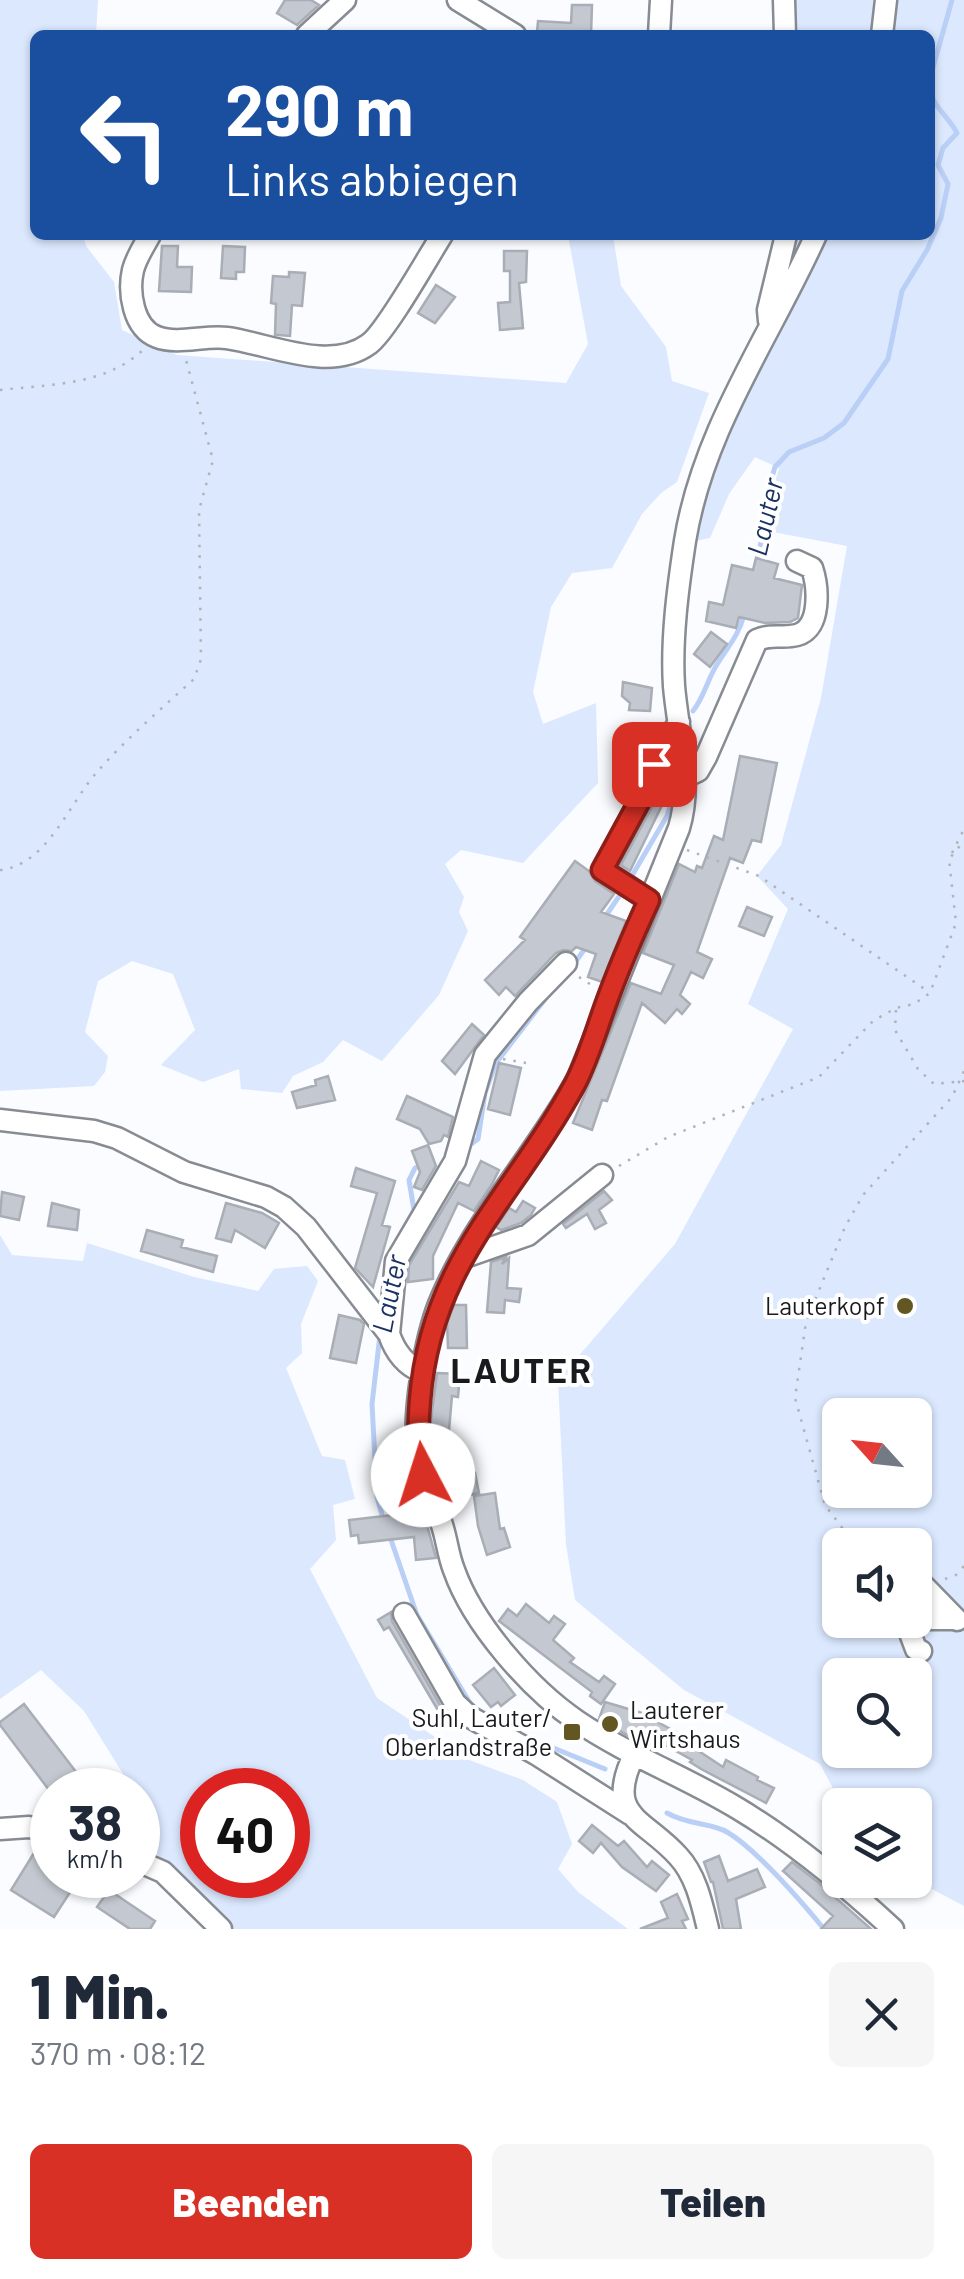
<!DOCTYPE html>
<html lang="de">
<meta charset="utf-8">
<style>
:root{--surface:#fff;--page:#f6f6f7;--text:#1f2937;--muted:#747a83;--accent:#d93025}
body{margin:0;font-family:Barlow,sans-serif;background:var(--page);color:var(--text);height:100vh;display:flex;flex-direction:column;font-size:38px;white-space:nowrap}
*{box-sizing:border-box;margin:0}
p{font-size:32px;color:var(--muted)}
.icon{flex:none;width:55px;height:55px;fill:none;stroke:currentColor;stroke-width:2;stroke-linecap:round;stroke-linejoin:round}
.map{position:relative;height:1929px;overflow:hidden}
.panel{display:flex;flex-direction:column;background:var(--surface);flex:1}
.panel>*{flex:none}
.banner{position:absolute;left:30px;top:30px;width:905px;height:210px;border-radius:15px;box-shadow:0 2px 8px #0004;background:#1a4fa0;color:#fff;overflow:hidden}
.needle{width:65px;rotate:297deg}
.buttons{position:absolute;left:822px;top:1398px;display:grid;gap:20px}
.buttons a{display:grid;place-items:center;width:110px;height:110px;border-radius:15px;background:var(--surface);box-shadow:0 2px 8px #0004;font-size:50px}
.speed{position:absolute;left:30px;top:1768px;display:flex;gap:20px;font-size:50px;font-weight:700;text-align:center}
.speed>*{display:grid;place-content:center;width:130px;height:130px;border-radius:50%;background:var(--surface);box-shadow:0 2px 8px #0004;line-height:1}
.speed small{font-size:25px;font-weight:400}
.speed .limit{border:15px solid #d22;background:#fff;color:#111}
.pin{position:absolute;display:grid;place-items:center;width:85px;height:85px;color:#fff;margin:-42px;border-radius:20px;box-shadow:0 5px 15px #0006}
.me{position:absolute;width:110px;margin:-55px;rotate:355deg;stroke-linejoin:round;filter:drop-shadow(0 0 8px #0008)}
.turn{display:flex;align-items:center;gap:35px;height:210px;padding:0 30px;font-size:45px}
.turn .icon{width:130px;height:130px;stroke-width:2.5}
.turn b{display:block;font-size:70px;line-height:85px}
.round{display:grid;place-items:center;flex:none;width:105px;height:105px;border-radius:15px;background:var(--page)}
.headline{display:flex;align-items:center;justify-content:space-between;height:170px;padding:0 30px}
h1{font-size:60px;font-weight:800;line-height:75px}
.primary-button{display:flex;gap:20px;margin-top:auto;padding:20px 30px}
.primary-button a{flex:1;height:115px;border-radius:15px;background:var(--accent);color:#fff;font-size:40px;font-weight:800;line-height:115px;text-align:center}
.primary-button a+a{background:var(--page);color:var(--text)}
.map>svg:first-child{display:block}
.green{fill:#dbe8fe;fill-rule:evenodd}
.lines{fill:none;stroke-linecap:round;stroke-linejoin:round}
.stream{stroke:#bacff6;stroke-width:5}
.building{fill:#c4c8d0;stroke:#a9adb5;stroke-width:2.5}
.minor-casing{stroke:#878b92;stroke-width:25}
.path{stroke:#b1b3b6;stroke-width:2.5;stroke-dasharray:2.5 8;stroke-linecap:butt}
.minor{stroke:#fff;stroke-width:20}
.route-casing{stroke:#8d1f18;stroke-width:25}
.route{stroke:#d93025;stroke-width:18}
.poi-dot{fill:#625623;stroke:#fff;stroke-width:4}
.labels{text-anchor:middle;stroke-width:8;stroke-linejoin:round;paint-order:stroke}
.poi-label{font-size:25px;fill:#181a1d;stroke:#fff;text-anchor:end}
.water-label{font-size:28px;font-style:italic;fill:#1a3261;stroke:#fff}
.district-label{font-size:35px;font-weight:bold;letter-spacing:2.5px;fill:#181a1d;stroke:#fff}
</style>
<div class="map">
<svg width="964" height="1929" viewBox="0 0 964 1929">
<rect width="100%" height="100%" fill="#fafcff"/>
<path class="green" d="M 0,0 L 98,0 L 96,35 L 35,35 L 35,235 L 83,235 L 86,246 L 114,282 L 122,330 L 177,355 L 566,383 L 588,344 L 568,235 L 613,235 L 621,286 L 666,347 L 672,381 L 709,393 L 677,482 L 661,493 L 642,514 L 612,568 L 572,573 L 551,607 L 533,692 L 543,724 L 596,703 L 598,783 L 523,863 L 461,850 L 445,864 L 464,897 L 459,912 L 468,931 L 439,995 L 382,1061 L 343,1040 L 323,1062 L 293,1076 L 282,1093 L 241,1089 L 239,1069 L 203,1082 L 161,1065 L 195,1030 L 173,974 L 132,961 L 98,981 L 85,1032 L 108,1056 L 105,1072 L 94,1086 L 0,1091 Z
M 784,0 L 964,0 L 964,1906 L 915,1880 L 915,1805 L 842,1805 L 820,1764 L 684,1690 L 575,1600 L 566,1544 L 558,1380 L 675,1244 L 793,1029 L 748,1004 L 788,909 L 757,876 L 781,845 L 821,698 L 847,546 L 773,532 L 768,507 L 779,468 L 755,457 L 729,494 L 710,538 L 685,543 L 692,504 L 769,332 L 786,235 L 930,235 L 930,35 L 785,35 ZM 840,1415 L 915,1415 L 915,1490 L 840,1490 ZM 840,1545 L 915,1545 L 915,1620 L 840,1620 ZM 840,1675 L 915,1675 L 915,1750 L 840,1750 Z
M 0,1235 L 12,1255 L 83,1261 L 87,1243 L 194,1277 L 258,1291 L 274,1269 L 307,1266 L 318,1281 L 301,1324 L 302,1353 L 286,1368 L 322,1456 L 345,1460 L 355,1499 L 333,1505 L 336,1540 L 310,1569 L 377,1698 L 469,1760 L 523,1780 L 557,1802 L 572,1844 L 558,1869 L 578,1892 L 628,1929 L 221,1929 L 163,1872 L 138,1790 L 133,1790 L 84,1711 L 41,1670 L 0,1699 ZM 202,1790 L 288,1790 L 288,1875 L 202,1875 Z"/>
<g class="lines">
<path class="stream" d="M 930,78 L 952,0
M 756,565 L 765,524 L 763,507 L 775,467 L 789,452 L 824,438 L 844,423 L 888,359 L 902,291 L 927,250 L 941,218 L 948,184 L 938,165 L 943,148 L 957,133 C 949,117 932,106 930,89
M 693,711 C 704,697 707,681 716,666 C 727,648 739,635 744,615
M 630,879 L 667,816 L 673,798 L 668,757
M 605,917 L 624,889
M 572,967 L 586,947
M 463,1150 L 478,1139 L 485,1093 L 496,1063 L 549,994
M 400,1236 L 414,1210 L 409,1180 L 415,1168 L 420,1166
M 380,1335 L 372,1404 L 377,1497 L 384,1522
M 390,1537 L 417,1615 L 470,1703 L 480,1712
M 524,1736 L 605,1769
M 667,1813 C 688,1825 712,1823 727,1832 C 756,1849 802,1902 824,1929"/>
</g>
<path class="building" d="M 285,0 L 311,0 L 319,5 L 297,25 L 277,13 Z
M 572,5 L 592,5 L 591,35 L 537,32 L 538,21 L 571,23 Z
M 162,246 L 178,246 L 177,267 L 192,267 L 191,292 L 159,291 Z
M 223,246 L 245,247 L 244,272 L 236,272 L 236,279 L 221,278 Z
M 504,251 L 527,251 L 526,282 L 519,283 L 523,328 L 500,330 L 498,303 L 510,302 L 510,271 L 504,271 Z
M 289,272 L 305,273 L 302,306 L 292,305 L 290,336 L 278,335 L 275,335 L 276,304 L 271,303 L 273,276 L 289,277 Z
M 436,285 L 455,297 L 435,323 L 418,313 Z
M 756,558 L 778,564 L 774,578 L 802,585 L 798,618 L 790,622 L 765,623 L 739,617 L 736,628 L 706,621 L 709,602 L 723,605 L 732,565 L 753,570 Z
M 711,632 L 727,644 L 710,667 L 694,654 Z
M 623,682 L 652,688 L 650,711 L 629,710 L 630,703 L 622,696 Z
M 740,756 L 777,763 L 761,842 L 752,840 L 743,863 L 730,858 L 697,952 L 712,959 L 703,978 L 691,972 L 680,995 L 690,1004 L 682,1014 L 677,1009 L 665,1023 L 642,1003 L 607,1101 L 602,1100 L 592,1130 L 573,1123 L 631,983 L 661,994 L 674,965 L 643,953 L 679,864 L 695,872 L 697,866 L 702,868 L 714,836 L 723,840 Z
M 661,790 L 668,793 L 630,871 L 621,865 Z
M 575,861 L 589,871 L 595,881 L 614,894 L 601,912 L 626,921 L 602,982 L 588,977 L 596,954 L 576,947 L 572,951 L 563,950 L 556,953 L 515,996 L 506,987 L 499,995 L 485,980 L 525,940 L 520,937 Z
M 747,907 L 772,917 L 764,936 L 739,926 Z
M 472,1024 L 484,1035 L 455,1074 L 442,1061 Z
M 499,1063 L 521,1068 L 510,1115 L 488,1109 Z
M 328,1076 L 335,1100 L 297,1108 L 292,1092 L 316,1085 L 315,1080 Z
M 407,1096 L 453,1117 L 448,1137 L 444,1135 L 441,1141 L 429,1144 L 420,1129 L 397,1119 Z
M 428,1145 L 436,1166 L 422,1190 L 414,1187 L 420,1172 L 412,1151 Z
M 481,1161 L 499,1170 L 492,1184 L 474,1211 L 458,1203 L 433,1256 L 433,1279 L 408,1282 L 409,1265 L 459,1182 L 469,1186 Z
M 356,1168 L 395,1181 L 382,1225 L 390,1227 L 373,1287 L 355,1268 L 377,1193 L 351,1186 Z
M 604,1191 L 612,1200 L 599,1210 L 606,1223 L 595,1229 L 587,1214 L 566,1228 L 563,1224 Z
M 2,1192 L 24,1197 L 19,1220 L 0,1216 Z
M 523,1201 L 535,1208 L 531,1215 L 521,1223 L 501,1230 L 496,1227 L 509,1208 L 516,1212 Z
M 52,1203 L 79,1210 L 77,1230 L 48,1226 Z
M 226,1203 L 262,1213 L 279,1223 L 265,1248 L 235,1230 L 231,1242 L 216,1238 Z
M 147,1230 L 183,1240 L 181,1247 L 217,1256 L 213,1272 L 141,1251 Z
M 506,1257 L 502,1264 L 509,1258 L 507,1288 L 521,1289 L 519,1302 L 505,1300 L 504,1313 L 487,1312 L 491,1262 Z
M 454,1305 L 466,1305 L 467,1348 L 448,1348 L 447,1322 Z
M 339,1315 L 360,1320 L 364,1324 L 356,1363 L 330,1358 Z
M 437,1373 L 460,1374 L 458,1397 L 452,1396 L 449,1430 L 430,1428 Z
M 446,1450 L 467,1451 L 466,1475 L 475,1473 L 479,1493 L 454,1498 L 448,1471 L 445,1470 Z
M 495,1493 L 500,1529 L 504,1528 L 510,1547 L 487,1555 L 478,1526 L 474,1496 Z
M 411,1513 L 412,1519 L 425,1518 L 436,1558 L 416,1560 L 414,1537 L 359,1543 L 358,1535 L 351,1536 L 349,1520 Z
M 526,1604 L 549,1623 L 554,1616 L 565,1624 L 553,1640 L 574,1658 L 570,1662 L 599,1682 L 604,1676 L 615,1684 L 601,1704 L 590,1696 L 592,1692 L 499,1621 L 508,1609 L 517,1616 Z
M 391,1612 L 392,1621 L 443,1710 L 457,1724 L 449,1729 L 389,1627 L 384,1630 L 378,1620 Z
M 494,1668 L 515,1695 L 501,1706 L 498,1702 L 491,1707 L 473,1685 Z
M 605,1702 L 652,1716 L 652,1719 L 687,1738 L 685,1742 L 723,1767 L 726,1760 L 758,1777 L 757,1780 L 774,1788 L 766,1803 L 701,1769 L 690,1762 L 692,1760 L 647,1735 L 645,1740 L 627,1735 L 603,1721 L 599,1719 Z
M 24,1704 L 83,1781 L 80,1783 L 85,1790 L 49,1790 L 0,1725 L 0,1722 Z
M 592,1825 L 618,1846 L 624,1841 L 647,1867 L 652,1861 L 669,1875 L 656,1891 L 622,1867 L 601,1843 L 593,1853 L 579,1841 Z
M 34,1853 L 52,1864 L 52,1875 L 69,1875 L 78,1880 L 54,1917 L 11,1890 Z
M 719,1856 L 728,1881 L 757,1869 L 765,1887 L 736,1899 L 741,1929 L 723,1929 L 713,1882 L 711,1882 L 704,1862 Z
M 792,1862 L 819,1883 L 871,1929 L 821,1929 L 833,1916 L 783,1871 Z
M 109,1890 L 155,1921 L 150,1929 L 130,1929 L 97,1907 Z
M 677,1894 L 688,1919 L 682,1921 L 686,1929 L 640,1929 L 668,1918 L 661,1902 Z"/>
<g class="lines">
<g class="minor-casing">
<path id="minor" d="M 458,0 L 515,35
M 784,0 L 785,35
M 307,35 L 345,0
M 659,35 L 661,0
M 882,35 L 886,0
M 150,235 C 144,246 136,258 133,270 C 128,292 133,328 157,337 C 178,345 205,335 227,338 C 270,344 330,373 369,344 C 386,332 428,257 442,235
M 816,235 C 770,337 703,429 685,541 C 678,587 671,639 674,686 C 678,734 693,781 679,828 L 578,1078 C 536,1155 472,1222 439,1304 C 425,1340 414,1408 417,1446 C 419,1474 434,1499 442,1525 C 447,1540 448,1555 454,1570 C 473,1624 530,1689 577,1721 C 627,1755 686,1777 737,1808 C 794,1842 845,1885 893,1929
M 769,321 L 768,310 L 786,235
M 685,777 L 698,771 L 706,757 L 757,640 C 773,633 782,639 797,635 C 822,628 818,586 812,568 L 797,561
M 649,900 L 603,870 L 651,780 L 654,764 L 679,722
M 0,1120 L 94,1131 L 117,1138 L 184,1172 L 266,1197 L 284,1207 L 306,1227 L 389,1334 C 395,1352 405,1365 422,1372
M 462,1258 L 528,1235 L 602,1175
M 389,1334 L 396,1261 L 455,1161 L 485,1055 L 528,1002 L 566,963
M 920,1582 L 957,1620
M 404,1614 L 455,1703 L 470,1717 L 536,1754 L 630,1814
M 921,1651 L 916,1649 L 910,1633 L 919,1619 L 953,1619
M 635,1753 C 603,1817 644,1818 678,1856 C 696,1875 702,1904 708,1929
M 0,1829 L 29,1827 L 52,1831
M 138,1861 L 163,1872 L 221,1929"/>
</g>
<path class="path" d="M 0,390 C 51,384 105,386 144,349
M 687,850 L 759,876 L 929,992
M 952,853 L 964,829
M 0,870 C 47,865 68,805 97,772 C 126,739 161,709 194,679 L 201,659 L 199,510 L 213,460 L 186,360
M 579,977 L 596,988
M 896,1010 L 895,1030 L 918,1069 L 934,1084 L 964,1081
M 503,1059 L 526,1063
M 619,1166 L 668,1137 L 819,1077 L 873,1021 L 896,1008 L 914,1004 L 930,993 L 956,923 L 949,859 L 964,841
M 855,1545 L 825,1505 L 795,1398 L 806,1322 L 845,1227 L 863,1195 L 952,1097 L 964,1071
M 945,1579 L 956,1575 L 964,1566"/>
<use href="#minor" class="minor"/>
</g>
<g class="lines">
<g class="route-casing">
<path id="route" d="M 423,1475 C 417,1448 418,1426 420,1400 C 431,1260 514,1197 575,1084 C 588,1059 596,1031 605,1006 C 618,970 633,935 649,900 L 602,870 L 651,780 L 654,764"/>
</g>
<use href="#route" class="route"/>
</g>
<g class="poi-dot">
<circle cx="905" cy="1306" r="10"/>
<circle cx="610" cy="1724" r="10"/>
<rect x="562" y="1722" width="20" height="20" rx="5"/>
</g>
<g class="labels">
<g class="poi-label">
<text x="885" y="1315">Lauterkopf</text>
<text x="630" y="1719" text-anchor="start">Lauterer<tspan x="630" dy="29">Wirtshaus</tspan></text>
<text x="552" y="1727">Suhl, Lauter/<tspan x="552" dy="29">Oberlandstraße</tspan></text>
</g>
<g class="water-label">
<text transform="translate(765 517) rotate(-77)" y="10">Lauter</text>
<text transform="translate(389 1294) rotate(-79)" y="10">Lauter</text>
</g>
<g class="district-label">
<text x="522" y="1383">LAUTER</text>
</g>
</g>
</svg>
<div class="buttons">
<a><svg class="needle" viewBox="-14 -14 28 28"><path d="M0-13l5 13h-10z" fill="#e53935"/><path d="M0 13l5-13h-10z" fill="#747a83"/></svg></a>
<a><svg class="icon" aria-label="sound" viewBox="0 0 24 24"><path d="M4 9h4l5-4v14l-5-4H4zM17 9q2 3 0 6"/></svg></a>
<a><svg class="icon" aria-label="search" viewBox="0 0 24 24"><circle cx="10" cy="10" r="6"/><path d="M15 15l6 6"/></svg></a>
<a><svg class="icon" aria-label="layers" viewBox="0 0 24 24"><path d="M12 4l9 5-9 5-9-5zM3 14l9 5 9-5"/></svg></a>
</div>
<div class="speed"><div>38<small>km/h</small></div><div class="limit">40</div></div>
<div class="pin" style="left:654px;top:764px;background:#d93025"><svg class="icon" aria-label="arrive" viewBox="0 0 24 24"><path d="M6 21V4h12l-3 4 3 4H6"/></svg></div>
<svg class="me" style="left:423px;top:1475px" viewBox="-20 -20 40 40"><circle r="19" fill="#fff"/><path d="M0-13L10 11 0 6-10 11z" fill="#d93025"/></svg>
<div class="banner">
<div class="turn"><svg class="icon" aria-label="left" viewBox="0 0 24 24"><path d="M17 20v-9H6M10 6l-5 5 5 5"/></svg><div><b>290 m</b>Links abbiegen</div></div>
</div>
</div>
<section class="panel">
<div class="headline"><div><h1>1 Min.</h1><p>370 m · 08:12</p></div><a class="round"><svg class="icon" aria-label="close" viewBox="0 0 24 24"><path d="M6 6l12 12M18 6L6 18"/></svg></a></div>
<div class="primary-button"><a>Beenden</a><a>Teilen</a></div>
</section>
